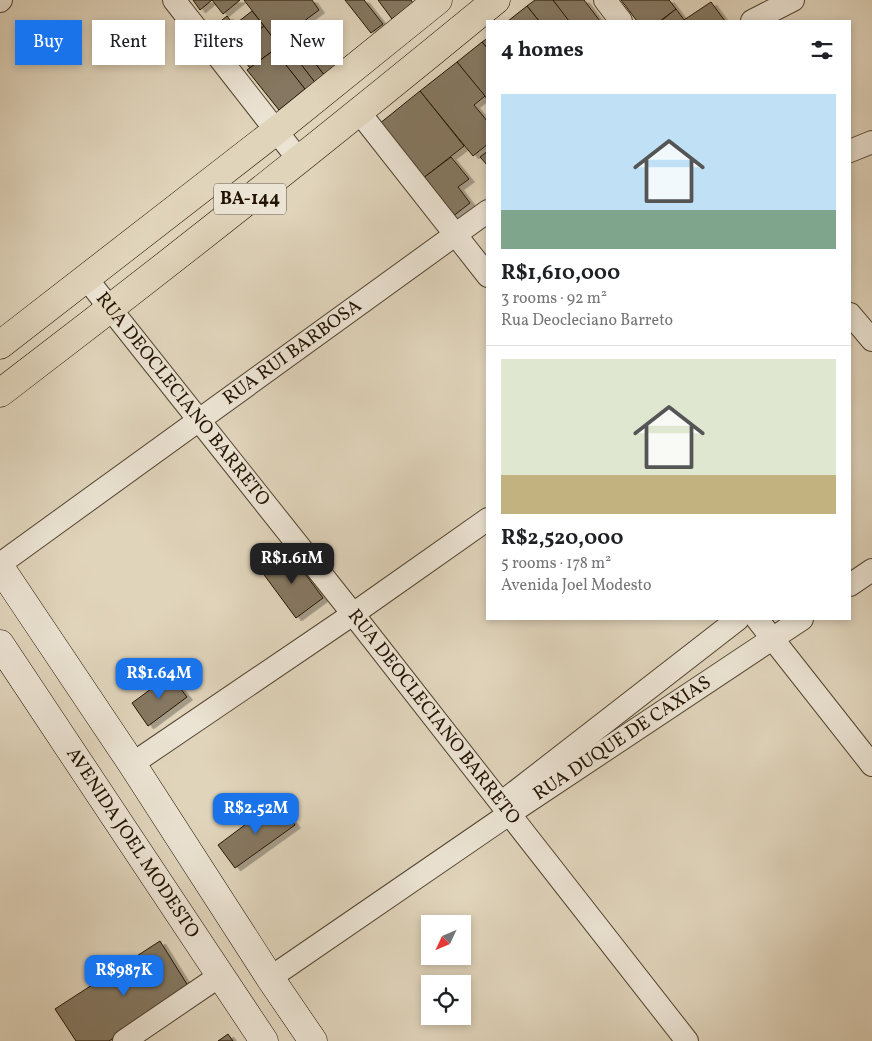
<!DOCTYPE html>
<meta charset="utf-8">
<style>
body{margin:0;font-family:Vollkorn,serif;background:#f2f2f2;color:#202124;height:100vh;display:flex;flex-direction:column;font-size:19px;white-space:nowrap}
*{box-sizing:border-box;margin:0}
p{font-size:16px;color:#757577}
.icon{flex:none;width:28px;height:28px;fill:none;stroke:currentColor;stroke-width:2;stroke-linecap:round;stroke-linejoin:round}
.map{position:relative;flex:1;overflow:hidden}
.sheet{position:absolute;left:486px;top:20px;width:365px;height:600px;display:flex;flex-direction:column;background:#fff;border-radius:0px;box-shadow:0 2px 8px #0003}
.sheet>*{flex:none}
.banner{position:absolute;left:15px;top:20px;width:396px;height:45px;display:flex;gap:10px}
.needle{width:32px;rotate:226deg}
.controls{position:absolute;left:421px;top:915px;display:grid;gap:10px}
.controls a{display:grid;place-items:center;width:50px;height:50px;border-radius:0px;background:#fff;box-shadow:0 2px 8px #0003;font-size:25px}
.price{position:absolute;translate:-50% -42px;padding:0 11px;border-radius:10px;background:#1a73e8;color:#fff;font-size:16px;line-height:32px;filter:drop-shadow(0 1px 2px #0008)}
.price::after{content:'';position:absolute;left:50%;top:30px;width:15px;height:11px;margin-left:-8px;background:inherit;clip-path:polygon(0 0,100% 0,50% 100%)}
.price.on{background:#222;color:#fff}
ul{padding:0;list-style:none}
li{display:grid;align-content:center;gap:10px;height:265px;padding:0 15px}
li+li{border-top:1px solid #e0e0e0}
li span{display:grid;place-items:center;height:155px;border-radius:0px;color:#555}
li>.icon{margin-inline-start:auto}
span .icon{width:90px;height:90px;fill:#fffc;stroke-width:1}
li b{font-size:21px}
h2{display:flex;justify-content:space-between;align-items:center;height:60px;padding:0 15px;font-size:21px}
.chip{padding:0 18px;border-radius:0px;background:#fff;box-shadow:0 2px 8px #0003;font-size:18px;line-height:45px}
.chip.on{background:#1a73e8;color:#fff}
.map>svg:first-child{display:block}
</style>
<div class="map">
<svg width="872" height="1041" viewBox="0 0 872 1041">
<defs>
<filter id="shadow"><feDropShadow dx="5.5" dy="3" stdDeviation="0" flood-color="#0004"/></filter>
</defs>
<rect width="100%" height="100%" fill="#e0d4bb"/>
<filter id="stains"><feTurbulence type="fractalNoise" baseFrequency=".004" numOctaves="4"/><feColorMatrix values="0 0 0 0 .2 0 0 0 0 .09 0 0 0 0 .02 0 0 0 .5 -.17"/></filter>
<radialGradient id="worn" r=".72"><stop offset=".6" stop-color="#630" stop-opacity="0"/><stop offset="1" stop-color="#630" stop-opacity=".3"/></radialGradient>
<!-- building -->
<g fill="#857862" stroke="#231401" filter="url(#shadow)">
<path d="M193,0h47l-17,14 -11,-14 -12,10z"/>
<path d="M244,0h68l7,10 -43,32z"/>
<path d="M345,0h19l19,24 -12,9z"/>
<path d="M378,0h33l2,3 -21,16z"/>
<path d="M535,0h18l17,21h-31l-12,-15z"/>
<path d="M553,0h31l16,21h-31z"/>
<path d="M621,0h48l7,9 -16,12h-23z"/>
<path d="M711,2l14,19h-40l-1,-1z"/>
<path d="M527,6l12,15h-31z"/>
<path d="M676,9l9,12h-24z"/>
<path d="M252,11l12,15 -29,23 -19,-24 11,-9 7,9z"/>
<path d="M264,26l15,20 -29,22 -15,-19z"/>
<path d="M314,27l29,35 -18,14 -28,-36z"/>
<path d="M488,38v11l-6,-7z"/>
<path d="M296,39l29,37 -9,8 -30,-38z"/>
<path d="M284,42l33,43 -10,7 -33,-42z"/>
<path d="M482,42l6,7v51l-31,-38z"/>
<path d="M274,50l31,39 -26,21 -32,-40z"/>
<path d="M457,62l28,34 -11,9 14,17v22l-15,12 -53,-65z"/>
<path d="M420,91l44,55 -42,33 -43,-55z"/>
<path d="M488,151v15l-8,-9z"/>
<path d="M451,157l18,22 -11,8 12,16 -18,14 -30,-38z"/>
<path d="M289,552l34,46 -27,20 -34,-46z"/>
<path d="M170,675l17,22 -39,29 -16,-23z"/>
<path d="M277,801l18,24 -60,43 -17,-23z"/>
<path d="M160,941l30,48 -81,52h-33l-21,-32z"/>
<path d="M228,1034l5,7h-15l3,-2z"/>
</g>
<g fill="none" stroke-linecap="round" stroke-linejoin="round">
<defs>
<g id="street">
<path d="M174,0l125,160"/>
<path d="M605,0l16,21"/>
<path d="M0,1l1,-1"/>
<path d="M752,21l41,-21"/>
<path d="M359,112l129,164"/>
<path d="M850,151l22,-9"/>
<path id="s1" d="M86,278l267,336 334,427"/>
<path d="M850,314l22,26"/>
<path id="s2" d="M0,564l488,-353"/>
<path d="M850,585l22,-15"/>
<path d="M757,619l115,146"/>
<path d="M132,764l221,-150 135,-95"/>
<path d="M501,803l237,-184"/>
<path id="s3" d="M270,978l239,-164 293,-195"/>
<path d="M124,1041l97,-66"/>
</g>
<g id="secondary">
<path d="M0,567l132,197 138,214 43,63"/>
<path id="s4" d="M0,644l264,397"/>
</g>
<g id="primary">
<path d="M0,345l277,-215 161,-130"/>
<path d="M0,393c168,-128 333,-259 496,-393"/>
</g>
</defs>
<!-- street casing -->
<use href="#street" stroke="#524430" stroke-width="24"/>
<!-- secondary casing -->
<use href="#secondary" stroke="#231401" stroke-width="29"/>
<!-- primary casing -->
<use href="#primary" stroke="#231401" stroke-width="29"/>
<!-- street -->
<use href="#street" stroke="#ebe3d3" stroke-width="22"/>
<!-- secondary -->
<use href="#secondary" stroke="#ebe3d3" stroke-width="28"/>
<!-- primary -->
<use href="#primary" stroke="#e0d4bb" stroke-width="28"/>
</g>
<g text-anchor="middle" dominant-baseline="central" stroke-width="4" stroke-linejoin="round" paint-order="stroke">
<!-- shield labels -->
<rect fill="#ebe3d3" stroke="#5f5240" stroke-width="1" x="214" y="183.5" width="72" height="31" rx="4"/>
<g font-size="18" font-weight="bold" fill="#231401">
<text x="250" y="199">BA-144</text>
</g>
<!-- street labels -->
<g font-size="19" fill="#231401" stroke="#ebe3d3">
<text stroke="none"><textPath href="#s2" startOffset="361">RUA RUI BARBOSA</textPath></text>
<text stroke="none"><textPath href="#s1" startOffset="155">RUA DEOCLECIANO BARRETO</textPath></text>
<text stroke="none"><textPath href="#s1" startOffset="560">RUA DEOCLECIANO BARRETO</textPath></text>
<text stroke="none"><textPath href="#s3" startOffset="426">RUA DUQUE DE CAXIAS</textPath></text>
<text stroke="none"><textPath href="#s4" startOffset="239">AVENIDA JOEL MODESTO</textPath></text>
</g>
</g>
<rect width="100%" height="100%" filter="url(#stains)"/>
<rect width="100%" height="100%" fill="url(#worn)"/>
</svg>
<div class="controls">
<a><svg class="needle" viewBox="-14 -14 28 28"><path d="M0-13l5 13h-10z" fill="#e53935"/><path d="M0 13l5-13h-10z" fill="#757577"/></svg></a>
<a><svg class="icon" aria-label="locate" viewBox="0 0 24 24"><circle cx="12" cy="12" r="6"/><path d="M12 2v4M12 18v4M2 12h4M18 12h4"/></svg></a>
</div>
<b class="price on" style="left:292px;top:585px">R$1.61M</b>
<b class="price" style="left:159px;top:700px">R$1.64M</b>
<b class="price" style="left:256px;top:835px">R$2.52M</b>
<b class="price" style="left:124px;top:997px">R$987K</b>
<div class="banner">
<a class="chip on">Buy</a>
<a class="chip">Rent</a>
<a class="chip">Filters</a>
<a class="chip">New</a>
</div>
<section class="sheet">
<h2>4 homes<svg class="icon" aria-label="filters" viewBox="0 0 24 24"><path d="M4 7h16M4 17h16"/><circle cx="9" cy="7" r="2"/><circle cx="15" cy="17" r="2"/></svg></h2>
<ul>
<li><span style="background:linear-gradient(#bfe0f5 75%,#7fa58c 0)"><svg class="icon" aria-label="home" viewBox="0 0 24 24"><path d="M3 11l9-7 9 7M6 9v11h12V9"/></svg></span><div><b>R$1,610,000</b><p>3 rooms · 92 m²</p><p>Rua Deocleciano Barreto</p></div></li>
<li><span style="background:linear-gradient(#dfe7d0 75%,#c2b280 0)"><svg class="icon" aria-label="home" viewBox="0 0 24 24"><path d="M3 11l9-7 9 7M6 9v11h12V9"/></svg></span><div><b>R$2,520,000</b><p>5 rooms · 178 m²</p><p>Avenida Joel Modesto</p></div></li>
</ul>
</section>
</div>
